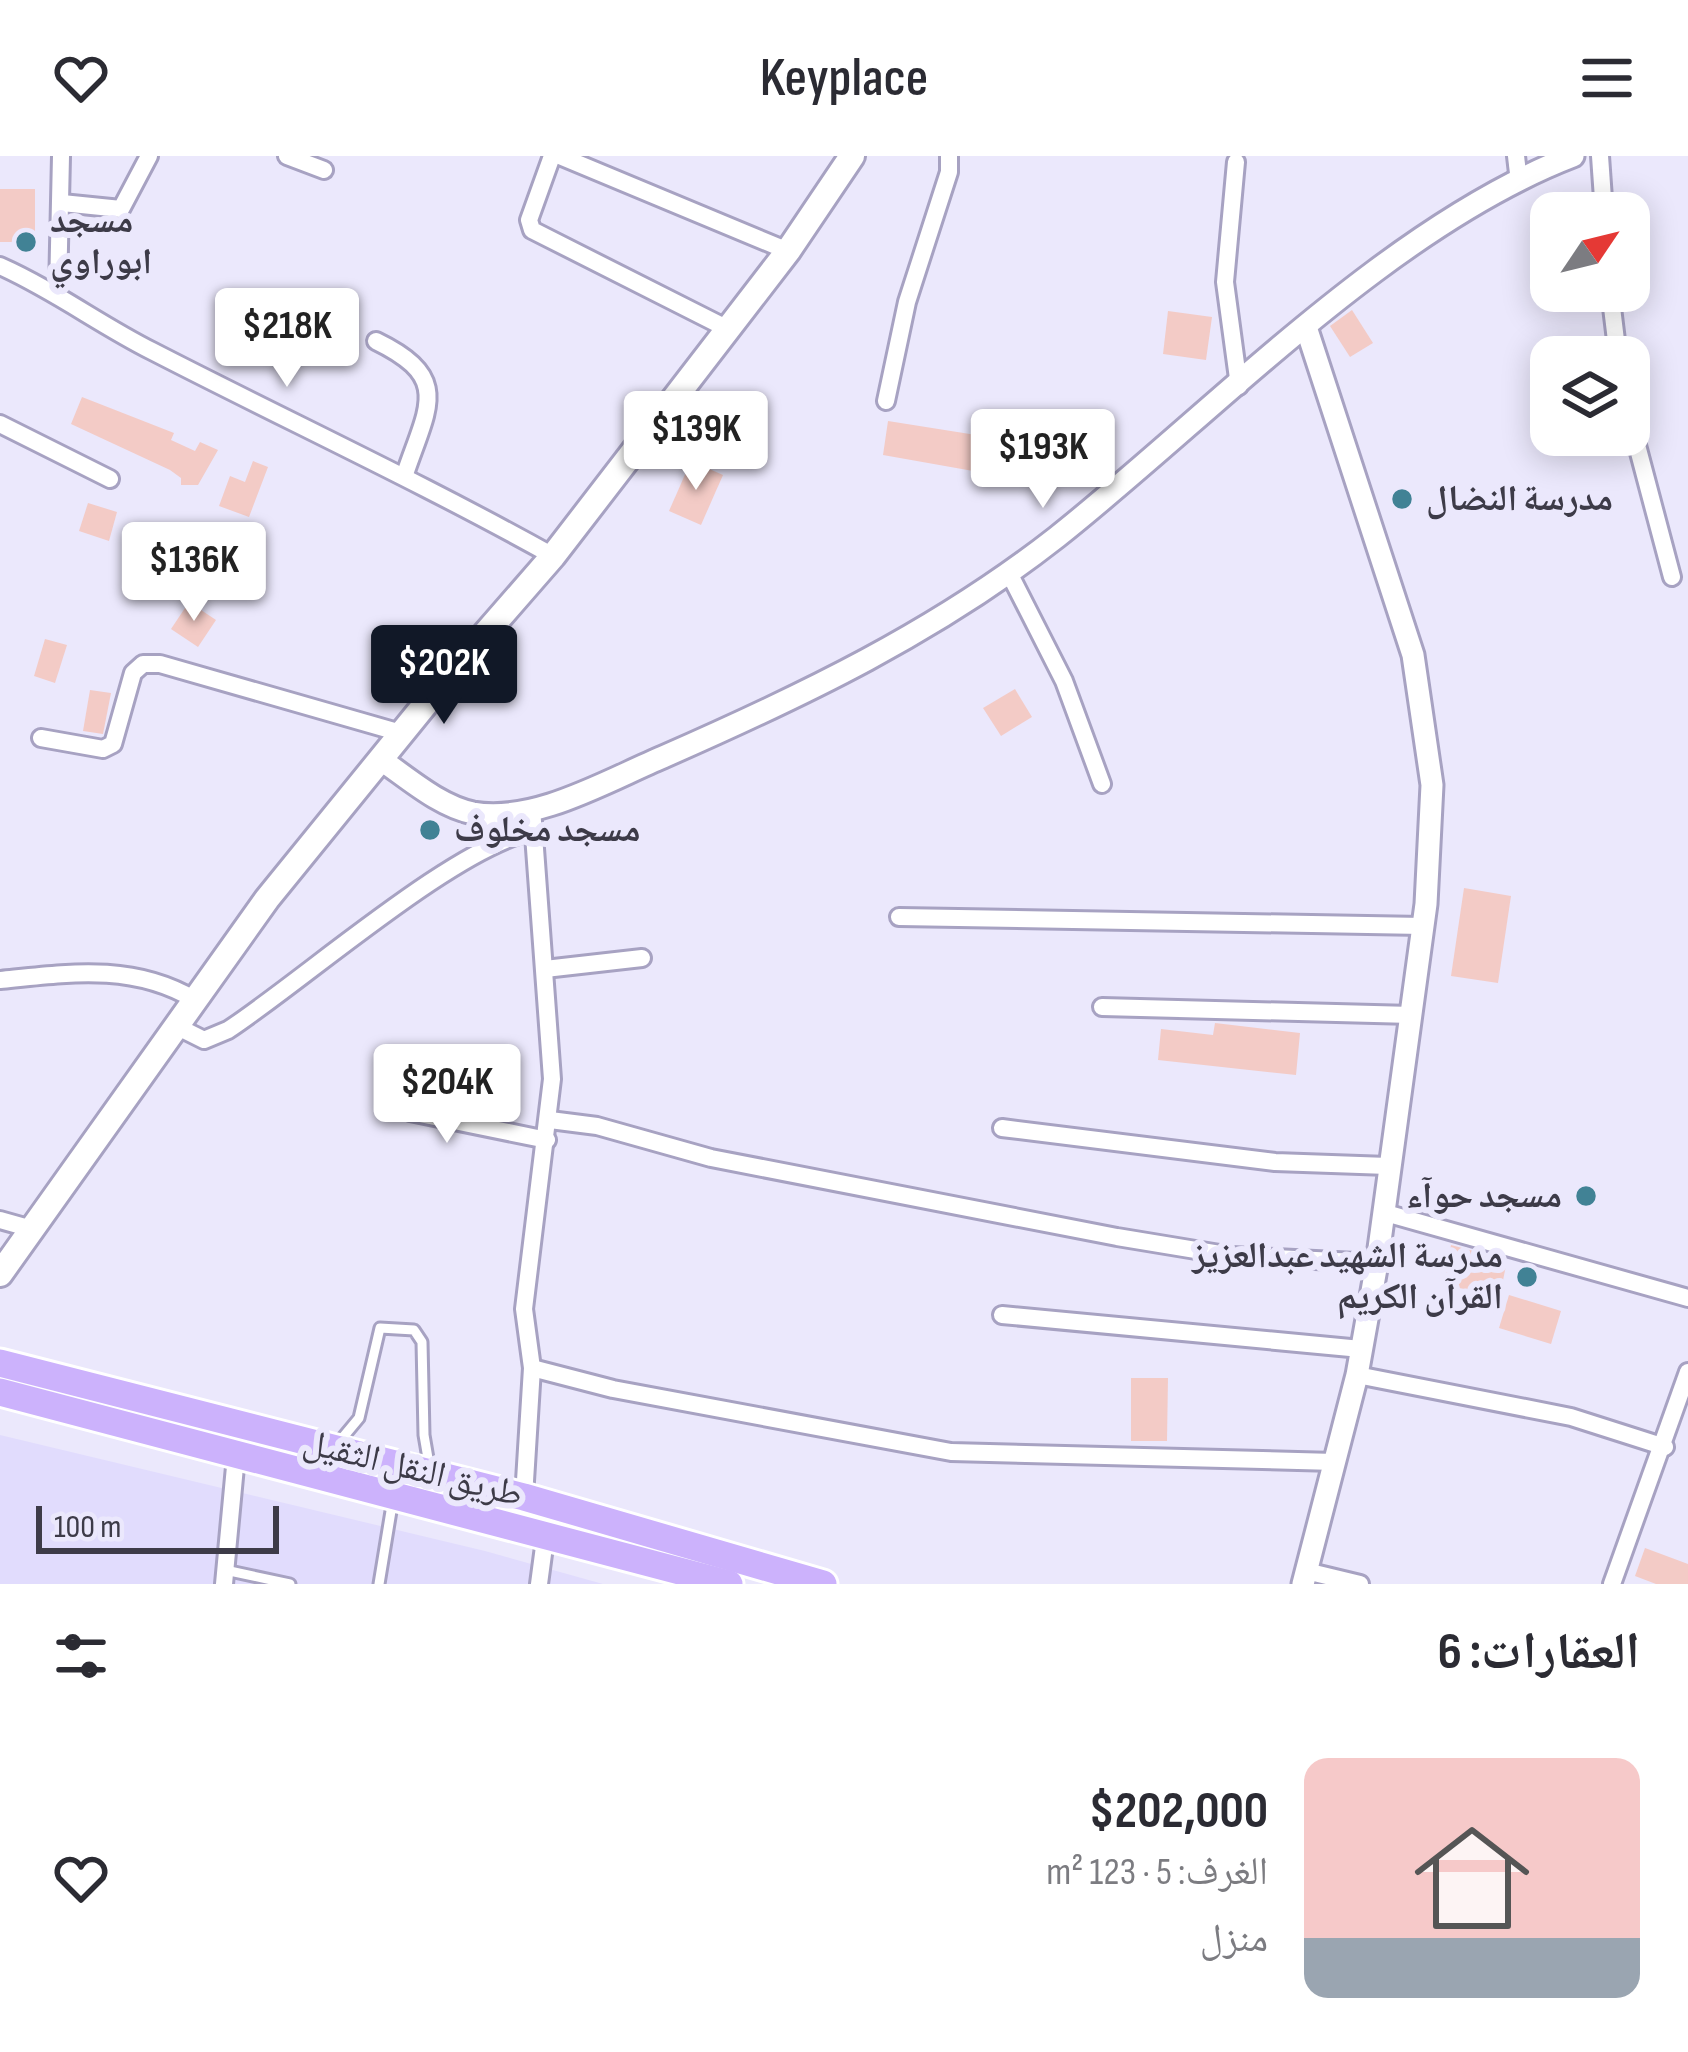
<!DOCTYPE html>
<html lang="ar">
<meta charset="utf-8">
<style>
body{margin:0;font-family:"Sofia Sans Condensed","Noto Naskh Arabic",sans-serif;background:#f2f2f3;color:#2b2b33;direction:rtl;height:100vh;display:flex;flex-direction:column;font-size:45px;white-space:nowrap}
*{box-sizing:border-box;margin:0}
p{font-size:39px;color:#7c7c81}
.icon{flex:none;width:66px;height:66px;fill:none;stroke:currentColor;stroke-width:2;stroke-linecap:round;stroke-linejoin:round}
.map{position:relative;height:1428px;overflow:hidden;direction:ltr}
.side{display:flex;flex-direction:column;background:#fff;flex:1}
.side>*{flex:none}
.needle{width:78px;rotate:55deg}
.controls{position:absolute;left:1530px;top:36px;display:grid;gap:24px}
.controls a{display:grid;place-items:center;width:120px;height:120px;border-radius:24px;background:#fff;box-shadow:0 6px 30px #0003;font-size:60px}
.scale{position:absolute;left:36px;bottom:30px;width:243px;box-sizing:border-box;padding-left:12px;border:6px solid #3d3b48;border-top:0;font-size:33px;line-height:42px;white-space:nowrap;color:#3d3b48;-webkit-text-stroke:9px #ebe8fc;paint-order:stroke}
.price{position:absolute;translate:-50% -102px;padding:0 27px;border-radius:12px;background:#fff;color:#222;font-size:39px;line-height:78px;filter:drop-shadow(0 3px 6px #0008)}
.price::after{content:'';position:absolute;left:50%;top:72px;width:36px;height:27px;margin-left:-18px;background:inherit;clip-path:polygon(0 0,100% 0,50% 100%)}
.price.selected{background:#111827;color:#fff}
ul{padding:0;list-style:none}
li{display:flex;align-items:center;gap:36px;height:300px;padding:0 48px}
li+li{border-top:3px solid #e1e1e2}
li span{display:grid;place-items:center;flex:none;width:336px;height:240px;border-radius:24px;color:#555}
li>.icon{margin-inline-start:auto}
span .icon{width:144px;height:144px;fill:#fffc;stroke-width:1}
li b{font-size:51px}
h2{display:flex;justify-content:space-between;align-items:center;height:144px;padding:0 48px;font-size:51px}
header{display:flex;justify-content:space-between;align-items:center;height:156px;padding:0 48px;background:#fff;font-size:54px;font-weight:600}
.map>svg:first-child{display:block}
</style>
<header><svg class="icon" aria-label="menu" viewBox="0 0 24 24"><path d="M4 6h16M4 12h16M4 18h16"/></svg>Keyplace<svg class="icon" aria-label="heart" viewBox="0 0 24 24"><path d="M12 20l-8-8c-3-5 5-10 8-4 3-6 11-1 8 4z"/></svg></header>
<div class="map">
<svg width="1688" height="1428" viewBox="0 0 1688 1428">
<rect width="100%" height="100%" fill="#ebe8fc"/>
<!-- built -->
<path fill="#e1dcfd" d="M0,1279l485,116 118,33h-603z"/>
<!-- building -->
<g fill="#f3cbc6">
<rect x="0" y="33" width="35" height="53"/>
<path d="M1352,154l21,33 -23,14 -20,-31z"/>
<path d="M1168,155l44,6 -6,43 -43,-6z"/>
<path d="M82,241l92,36 -3,7 24,11 5,-9 18,8 -20,35h-17v-7l-11,-8 -99,-46z"/>
<path d="M1082,257l20,22 -21,20 -20,-22z"/>
<path d="M888,265l107,17 -5,36 -107,-19z"/>
<path d="M253,305l15,6 -19,50 -30,-11 11,-30 15,6z"/>
<path d="M691,305l32,14 -22,50 -32,-14z"/>
<path d="M88,347l29,9 -8,29 -30,-10z"/>
<path d="M189,446l27,18 -18,27 -27,-18z"/>
<path d="M45,483l22,6 -12,38 -21,-7z"/>
<path d="M1015,533l17,28 -31,19 -18,-28z"/>
<path d="M90,534l21,3 -8,41 -20,-3z"/>
<path d="M1464,732l47,8 -13,87 -47,-7z"/>
<path d="M1215,867l85,10 -4,42 -138,-15 3,-31 52,6z"/>
<path d="M1451,1089l56,15 -7,36 -56,-11z"/>
<path d="M1509,1139l52,16 -10,33 -52,-16z"/>
<path d="M1131,1222h37l-1,63h-36z"/>
<path d="M1645,1392l43,16v20h-32l-21,-8z"/>
</g>
<g fill="none" stroke-linecap="round" stroke-linejoin="round">
<defs>
<g id="service">
<path d="M339,1286l20,-24 21,-90 34,2 8,12 2,93 6,35"/>
<path d="M225,1414l65,14"/>
<path d="M379,1428l14,-85"/>
</g>
<g id="minor">
<path d="M287,0l37,14"/>
<path d="M552,0l-23,64 3,10 196,99"/>
<path d="M560,0l228,95"/>
<path d="M1516,0l3,26"/>
<path d="M1600,0l4,57"/>
<path d="M1236,6l-11,120 14,104"/>
<path d="M62,47l59,6 28,-53"/>
<path d="M0,110c54,24 100,59 152,85 134,69 270,132 401,205"/>
<path d="M1610,135l8,66"/>
<path d="M58,136l3,-136"/>
<path d="M376,185c76,37 52,65 29,133"/>
<path d="M886,245l21,-99 42,-130v-16"/>
<path d="M1629,259l43,162"/>
<path d="M0,268l110,55"/>
<path d="M1009,417l55,108 38,103"/>
<path d="M41,582l62,11 10,-5 20,-71 10,-9h17l241,69"/>
<path d="M899,761l524,9"/>
<path d="M545,813l97,-11"/>
<path d="M0,824c69,-7 133,-17 195,20"/>
<path d="M1102,851l310,8"/>
<path d="M178,871l26,13 24,-10c76,-50 226,-183 305,-199"/>
<path d="M402,943l8,13 137,28"/>
<path d="M550,964l47,6 114,32 406,79 115,19 145,7"/>
<path d="M1002,972l273,34 113,4"/>
<path d="M1382,1056l306,86"/>
<path d="M0,1064l32,9"/>
<path d="M1002,1159l359,34"/>
<path d="M532,1212l81,21 338,63 384,10"/>
<path d="M1357,1219l214,42 94,30"/>
<path d="M524,1341l8,-129 -8,-59 28,-230 -20,-271"/>
<path d="M1306,1415l54,13"/>
<path d="M224,1428l12,-128"/>
<path d="M539,1428l6,-45"/>
<path d="M1612,1428l76,-212"/>
</g>
<g id="tertiary">
<path d="M380,603c28,19 59,47 93,54 62,11 135,-33 190,-56 139,-61 273,-125 394,-220 155,-123 331,-310 516,-381"/>
<path d="M1303,1428l54,-209 20,-112 49,-359 6,-119 -19,-130 -107,-328"/>
</g>
<path id="secondary" d="M0,1118l267,-375 178,-219 108,-124 235,-305 64,-95"/>
<g id="trunk">
<path d="M0,1207l524,134 299,87"/>
<path d="M0,1236l729,192"/>
</g>
</defs>
<!-- service casing -->
<use href="#service" stroke="#a7a2c2" stroke-width="15"/>
<!-- minor casing -->
<use href="#minor" stroke="#a7a2c2" stroke-width="22"/>
<!-- tertiary casing -->
<use href="#tertiary" stroke="#a7a2c2" stroke-width="27"/>
<!-- secondary casing -->
<use href="#secondary" stroke="#a7a2c2" stroke-width="30"/>
<!-- trunk casing -->
<use href="#trunk" stroke="#fff" stroke-width="33"/>
<!-- service -->
<use href="#service" stroke="#fff" stroke-width="9"/>
<!-- minor -->
<use href="#minor" stroke="#fff" stroke-width="16"/>
<!-- tertiary -->
<use href="#tertiary" stroke="#fff" stroke-width="21"/>
<!-- secondary -->
<use href="#secondary" stroke="#fff" stroke-width="24"/>
<!-- trunk -->
<use href="#trunk" stroke="#ccb2fc" stroke-width="27"/>
</g>
<!-- markers -->
<g fill="#418295" stroke="#ebe8fc" stroke-width="4.5">
<circle cx="26" cy="86" r="12"/>
<circle cx="1402" cy="343" r="12"/>
<circle cx="430" cy="674" r="12"/>
<circle cx="1586" cy="1040" r="12"/>
<circle cx="1527" cy="1121" r="12"/>
</g>
<g text-anchor="middle" dominant-baseline="central" stroke-width="12" stroke-linejoin="round" paint-order="stroke">
<!-- poi labels -->
<g font-size="36" font-weight="bold" fill="#3d3b48" stroke="#ebe8fc" text-anchor="start">
<text x="50" y="65">مسجد<tspan x="50" dy="41">ابوراوي</tspan></text>
<text x="1426" y="343">مدرسة النضال</text>
<text x="454" y="674">مسجد مخلوف</text>
<text x="1562" y="1040" text-anchor="end">مسجد حوآء</text>
<text x="1503" y="1100" text-anchor="end">مدرسة الشهيد عبدالعزيز<tspan x="1503" dy="41">القرآن الكريم</tspan></text>
</g>
<!-- street labels -->
<g font-size="36" fill="#3d3b48" stroke="#ebe8fc">
<text transform="translate(413 1313) rotate(14)">طريق النقل الثقيل</text>
</g>
</g>
</svg>
<div class="controls">
<a><svg class="needle" viewBox="-14 -14 28 28"><path d="M0-13l5 13h-10z" fill="#e53935"/><path d="M0 13l5-13h-10z" fill="#7c7c81"/></svg></a>
<a><svg class="icon" aria-label="layers" viewBox="0 0 24 24"><path d="M12 4l9 5-9 5-9-5zM3 14l9 5 9-5"/></svg></a>
</div>
<div class="scale">100 m</div>
<b class="price" style="left:287px;top:234px">$218K</b>
<b class="price" style="left:696px;top:337px">$139K</b>
<b class="price" style="left:1043px;top:355px">$193K</b>
<b class="price" style="left:194px;top:468px">$136K</b>
<b class="price selected" style="left:444px;top:571px">$202K</b>
<b class="price" style="left:447px;top:990px">$204K</b>
</div>
<section class="side">
<h2>العقارات: 6<svg class="icon" aria-label="filters" viewBox="0 0 24 24"><path d="M4 7h16M4 17h16"/><circle cx="9" cy="7" r="2"/><circle cx="15" cy="17" r="2"/></svg></h2>
<ul>
<li><span style="background:linear-gradient(#f6c9c9 75%,#9aa5b1 0)"><svg class="icon" aria-label="home" viewBox="0 0 24 24"><path d="M3 11l9-7 9 7M6 9v11h12V9"/></svg></span><div><b>$202,000</b><p>الغرف: 5 · 123 m²</p><p>منزل</p></div><svg class="icon" aria-label="heart" viewBox="0 0 24 24"><path d="M12 20l-8-8c-3-5 5-10 8-4 3-6 11-1 8 4z"/></svg></li>
</ul>
</section>
